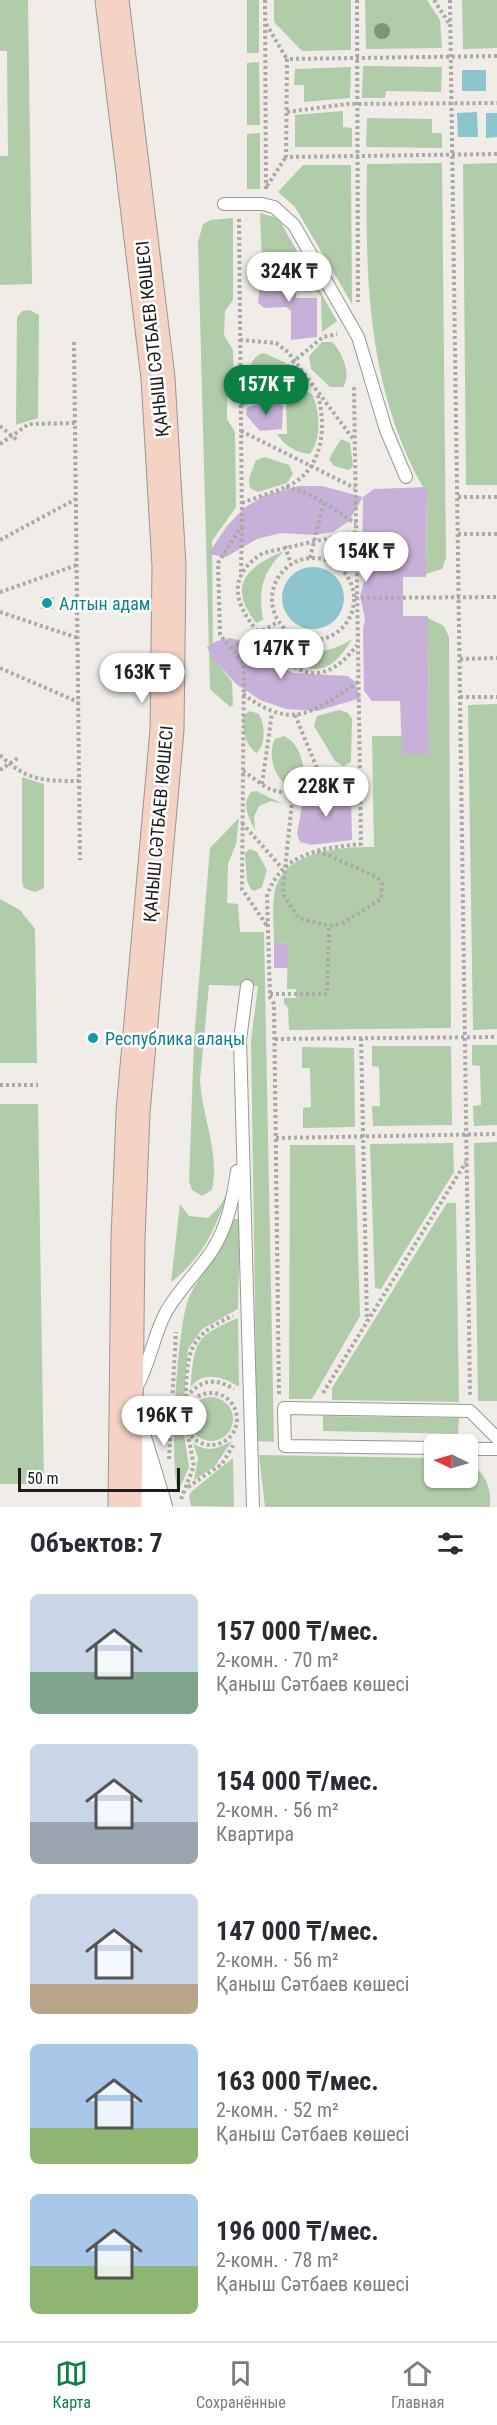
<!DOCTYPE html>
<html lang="ru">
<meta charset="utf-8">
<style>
body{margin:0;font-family:"Roboto Condensed",sans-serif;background:#f7f7f7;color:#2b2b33;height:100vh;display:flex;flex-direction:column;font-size:22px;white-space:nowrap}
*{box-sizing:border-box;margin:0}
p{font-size:20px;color:#7c7c81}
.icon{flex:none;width:33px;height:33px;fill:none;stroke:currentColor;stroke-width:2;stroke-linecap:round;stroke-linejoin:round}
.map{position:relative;height:1507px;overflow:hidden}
.drawer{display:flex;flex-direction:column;background:#fff;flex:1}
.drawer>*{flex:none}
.needle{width:39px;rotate:275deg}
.tools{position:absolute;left:424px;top:1434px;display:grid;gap:12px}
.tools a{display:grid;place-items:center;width:54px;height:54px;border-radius:9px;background:#fff;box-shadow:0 2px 4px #0004;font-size:30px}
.scale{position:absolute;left:18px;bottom:15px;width:162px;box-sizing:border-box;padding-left:6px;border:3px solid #1d1c1a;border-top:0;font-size:16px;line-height:21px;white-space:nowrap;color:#1d1c1a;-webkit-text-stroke:4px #fff;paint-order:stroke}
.price{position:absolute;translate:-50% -51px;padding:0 14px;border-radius:21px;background:#fff;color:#222;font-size:20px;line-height:39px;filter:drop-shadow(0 2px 3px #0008)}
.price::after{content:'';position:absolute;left:50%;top:36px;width:18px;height:14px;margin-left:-9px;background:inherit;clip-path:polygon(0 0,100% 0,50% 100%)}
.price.current{background:#0b8043;color:#fff}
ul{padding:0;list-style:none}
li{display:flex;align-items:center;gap:18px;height:150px;padding:0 30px}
li span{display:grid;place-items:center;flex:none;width:168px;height:120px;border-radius:9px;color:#555}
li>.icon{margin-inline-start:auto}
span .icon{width:72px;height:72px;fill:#fffc;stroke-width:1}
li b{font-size:26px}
h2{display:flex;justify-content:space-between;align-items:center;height:72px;padding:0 30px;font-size:26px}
.tab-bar{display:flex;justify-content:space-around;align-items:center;height:84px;border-top:2px solid #e1e1e2;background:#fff;font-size:16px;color:#7c7c81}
.tab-bar a{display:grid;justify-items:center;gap:3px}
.tab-bar .current{color:#0b8043}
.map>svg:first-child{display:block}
</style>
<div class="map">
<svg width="497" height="1507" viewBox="0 0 497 1507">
<rect width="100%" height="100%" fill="#f0ede8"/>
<!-- green -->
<g fill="#b1cca8">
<path d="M0,0h28l4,284 -32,1v-129h8l-1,-105h-7z"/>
<rect x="247" y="0" width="12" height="53"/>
<path d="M274,0h77v50l-49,1 -28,-29z"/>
<path d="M365,0h62l13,20 2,28 -76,1z"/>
<path d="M462,0h35v48l-34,1z"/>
<path d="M259,62l1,63h-13v-62z"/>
<path d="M363,66l79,1 -1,25 -55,-1 -1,7h-23z"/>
<path d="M351,67l-1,31 -46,4v-17h-10l1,-16z"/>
<path d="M343,111v16l9,1v19h-57v-32z"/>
<path d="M367,118l65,1v14h10v15l-76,-1z"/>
<path d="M260,133v56h-13v-55z"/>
<path d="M442,163l4,395 -4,11 -16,5 1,-86 -4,-1c-56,-99 -58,-213 -56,-323z"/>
<path d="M497,163v322h-31l-3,-321z"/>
<path d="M303,165h48l1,139 -57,-97 -17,-15z"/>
<path d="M260,213l14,4 7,6 56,98 -15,11 -1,-36 -4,-4h-14l-1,-13 -11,-1 -1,-14h-28z"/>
<path d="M233,218v82l-8,11 -1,24 9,15 1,35 -7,11v23l8,13 1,75 -24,34 1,116 19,25 1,23 -3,2 -20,-18 -12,-447 5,-18 8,-4z"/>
<path d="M30,310l9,5 -1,103 -22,7 1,-108 5,-6z"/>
<path d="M322,342h10c10,10 20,32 11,45h-13l-19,-18 -2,-13z"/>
<path d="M264,353l22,10v8l-16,13 -14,5 -6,-5c-4,-11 1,-29 14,-31z"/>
<path d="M303,390l9,4c8,17 10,45 -2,60 -14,-1 -26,-9 -33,-20h10l-1,-35 -17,-2z"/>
<path d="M341,439l9,4 3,23 -4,4 -15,-4 -5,-7z"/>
<path d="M265,457l24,8 4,9 -6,9 -29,9 -8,-4 -1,-9 7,-19z"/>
<path d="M284,551c-22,21 -26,40 -21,69l-7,3c-29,-38 -10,-56 28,-72z"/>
<path d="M428,618l16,8 5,11 2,391 -162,2 -1,-22 -4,-5v-5h12v-9h-9l1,-45 -14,-1c0,-15 -2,-32 0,-47 5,-46 67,-49 100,-49l-2,-111h30v18h27z"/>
<path d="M272,633c27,21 51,25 80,6 -29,49 -51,30 -85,-1z"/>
<path d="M497,704v325l-24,1 -5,-325z"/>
<path d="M339,710l9,3 4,6 -1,43 -8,4 -8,-5 -21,-35 3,-10z"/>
<path d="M250,711l9,3c6,11 7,30 -2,39 -11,-5 -15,-26 -14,-37z"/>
<path d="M284,736c16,7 20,29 21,44l-8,10c-21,-4 -31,-34 -22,-51z"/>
<path d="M22,777l22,7v104l-9,4 -11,-4 -2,-6z"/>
<path d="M256,791l27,13 -12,-3 -12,5 -5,11 1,13c-6,-12 -14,-26 -4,-38z"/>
<path d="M239,818l-3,26 -8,20 -1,39 11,1 2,28h24l10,510 -17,-1 -6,-400 7,-55 -49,-1 -9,95c2,37 20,73 12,110l-10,6 -10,-6 -3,-9 5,-141 16,-192z"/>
<path d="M250,849l7,3 10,18 -5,17 -8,4 -3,-2 -4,-8 -2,-28z"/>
<path d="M0,899l20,11 15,19 2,134h-37z"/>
<path d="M472,1045h25v80l-23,1 -1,-20 8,-1 -1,-39 -8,-1z"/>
<path d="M372,1046h79l1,79 -79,1 -1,-20h8l-1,-39 -7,-1z"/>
<path d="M302,1047l52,1 1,79 -52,1v-20l8,-1 -1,-39h-8z"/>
<path d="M0,1104h38l6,380h-44z"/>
<path d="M497,1142v259h-19l-4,-258z"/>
<path d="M453,1143l1,29 -73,117 -6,-1 -5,-144z"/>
<path d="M290,1145h65l5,171 -48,83h-23z"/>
<path d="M228,1192c-12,36 -26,67 -57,90l9,-78 9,12 19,2 12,-12z"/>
<path d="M447,1203h9l3,199 -127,-2v-12z"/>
<path d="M232,1219h8l-2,90 -36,20 -14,20 -6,72 7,46 -11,25c-9,-26 -1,-172 12,-197 14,-27 35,-45 42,-76z"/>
<path d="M238,1318l1,69c-15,-10 -36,-17 -48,0 2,-45 6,-52 47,-69z"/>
<circle cx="211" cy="1419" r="22"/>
<path d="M323,1416l136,2 -1,16 -135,-3z"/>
<path d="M232,1441l-17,25 -21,14 4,-22 -5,-15c14,10 24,6 39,-2z"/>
<path d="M259,1455l176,3v20h33v-16c17,10 24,26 22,45h-225z"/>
<path d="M233,1458l1,49 -43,-1 -2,-10 3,-5z"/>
</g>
<!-- water -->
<g fill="#8cc5cd">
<rect x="462" y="70" width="24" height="21"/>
<path d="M477,112l1,25h-20l-1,-24z"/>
<path d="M486,113h11v24l-11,1z"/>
<circle cx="313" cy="598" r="31"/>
</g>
<!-- building -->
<g fill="#c8b1d8">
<path d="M268,269h20l1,18h7v11h21v39l-26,3v-29l-5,-4 -22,1 -6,-5 3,-29z"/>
<path d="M264,402h14l5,4 -1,23 -22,2 -14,-16 1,-7z"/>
<path d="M299,486h23l41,11 11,-8 53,-2 -1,90h-23v39h25l1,138h-27l-2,-53h-28l-8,-10 -1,-62 2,-10 -5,-23 6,-21 -4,-6 1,-72 -14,24 -16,11 -19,3 -33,-2 -24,6 -31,18 -18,-3 19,-28 17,-18 19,-12z"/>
<path d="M41,597h13l-1,12h-12z"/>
<path d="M230,638l16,4 28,22 19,9 55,3 6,5 7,17 -44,13 -31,-2 -26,-9 -24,-16 -25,-28 -4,-9 10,-6z"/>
<path d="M351,791l1,49 -41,5 -11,-3 -3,-8 7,-39 6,-3z"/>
<path d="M274,943l14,1v24h-14z"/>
</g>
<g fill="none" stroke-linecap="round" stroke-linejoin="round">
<defs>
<g id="service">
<path d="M224,204h38l12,3 20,18 64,112 28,93 20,47"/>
<path d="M247,986l-7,54 13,467"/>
<path d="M136,1388c14,-24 17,-52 30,-76 13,-23 33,-41 47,-63 15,-24 20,-51 24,-78"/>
<path d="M435,1448l-150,-2 -1,-38 186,3 27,27"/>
<path d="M468,1449h29"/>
</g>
<path id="tertiary" d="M129,1419l27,88"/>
<path id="secondary" d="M112,0l46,378 11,188 -2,164 -34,382 -5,127 -3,268"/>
</defs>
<!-- service casing -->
<use href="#service" stroke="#999792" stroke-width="14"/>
<!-- tertiary casing -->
<use href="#tertiary" stroke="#999792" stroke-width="34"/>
<!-- secondary casing -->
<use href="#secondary" stroke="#999792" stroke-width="35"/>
<!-- path -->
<g stroke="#acaaa6" stroke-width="4" stroke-dasharray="3 3" stroke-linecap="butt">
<path d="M265,0l1,189"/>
<path d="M357,0l1,302"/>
<path d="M434,0l16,25"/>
<path d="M450,0l20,1395"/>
<path d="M266,24l21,35"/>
<path d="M497,56l-210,3 -1,98 211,-3"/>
<path d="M287,112l60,-8 150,-1"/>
<path d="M267,186l19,-29"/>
<path d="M239,219l3,306 -24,38 2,72 24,29 -2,225 25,37"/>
<path d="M240,340l36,3 12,9 66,88"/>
<path d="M74,342l6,518"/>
<path d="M241,405l82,-68 14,-3"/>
<path d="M0,426l18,15"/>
<path d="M241,431l114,57"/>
<path d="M0,444l29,-20 46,-1"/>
<path d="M286,487c27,6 47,21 70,37"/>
<path d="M458,497h39"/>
<path d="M242,503c16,-6 33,-11 48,-18 34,-17 37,-61 27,-92"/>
<path d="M356,532l-93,21c-43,27 -24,60 5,90 12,13 30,32 49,30 18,-2 30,-15 40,-28"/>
<path d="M458,534h39"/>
<path d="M0,540l76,-41"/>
<path d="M285,546l6,18"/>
<circle cx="313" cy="599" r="41"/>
<path d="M310,558l14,-57"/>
<path d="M241,572l1,-46"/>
<path d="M0,592l77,-27"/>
<path d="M355,598l142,-1"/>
<path d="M0,612l78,26"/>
<path d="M231,648l47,-26"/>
<path d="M460,659l37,-1"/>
<path d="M0,668l78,34"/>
<path d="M243,694c49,37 69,19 115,-12"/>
<path d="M460,697h37"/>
<path d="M295,715l31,75"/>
<path d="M0,755c27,26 43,26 79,26"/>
<path d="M0,770l18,-12"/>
<path d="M243,771l24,17 12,4 81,-6"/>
<path d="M262,784l10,-71"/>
<path d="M293,793l-10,94 1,9 15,22 30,8"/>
<path d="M242,823l40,45"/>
<path d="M270,994h57l2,-68 14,-3 38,-24 1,-15 -5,-7 -61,-27"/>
<path d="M361,1038l6,283"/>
<path d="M275,1039l222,-2"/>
<path d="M0,1085h38"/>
<path d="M276,1138l221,-4"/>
<circle cx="211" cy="1419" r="26"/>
<path d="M323,1393l143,-231"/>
<path d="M279,1394l-5,-390 -4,-7 -3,-101c14,-43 54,-48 94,-52l-7,-457"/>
<path d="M186,1397c15,-17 28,-20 48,-8"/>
<path d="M185,1409c3,-49 -3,-72 48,-93"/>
<path d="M169,1459l7,-127"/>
<path d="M188,1487l34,-23 12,-20"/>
<path d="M181,1499l13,-33 -6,-31"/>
</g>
<!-- service -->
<use href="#service" stroke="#fff" stroke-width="12"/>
<!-- tertiary -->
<use href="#tertiary" stroke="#fff" stroke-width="32"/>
<!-- secondary -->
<use href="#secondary" stroke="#f4d2c4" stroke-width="33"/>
</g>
<!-- trees -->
<circle fill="#819476" cx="382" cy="31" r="8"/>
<!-- markers -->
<g fill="#0f9aa8" stroke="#fff" stroke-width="2">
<circle cx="47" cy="603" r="6"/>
<circle cx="93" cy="1038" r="6"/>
</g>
<g text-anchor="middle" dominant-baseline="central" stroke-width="5" stroke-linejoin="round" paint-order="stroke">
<!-- street labels -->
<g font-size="18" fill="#1d1c1a" stroke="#fff">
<text transform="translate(152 339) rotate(-96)">ҚАНЫШ СӘТБАЕВ КӨШЕСІ</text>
<text transform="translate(158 824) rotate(-85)">ҚАНЫШ СӘТБАЕВ КӨШЕСІ</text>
</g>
<!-- culture labels -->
<g font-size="18" fill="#0d838f" stroke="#fff" text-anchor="start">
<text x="59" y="603">Алтын адам</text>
<text x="105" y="1038">Республика алаңы</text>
</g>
</g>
</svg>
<div class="tools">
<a><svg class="needle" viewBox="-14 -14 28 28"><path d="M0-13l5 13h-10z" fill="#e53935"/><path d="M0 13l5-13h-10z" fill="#7c7c81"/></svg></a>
</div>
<div class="scale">50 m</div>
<b class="price" style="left:289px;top:303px">324K ₸</b>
<b class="price current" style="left:266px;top:416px">157K ₸</b>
<b class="price" style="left:366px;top:583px">154K ₸</b>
<b class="price" style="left:281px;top:680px">147K ₸</b>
<b class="price" style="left:142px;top:704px">163K ₸</b>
<b class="price" style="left:326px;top:818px">228K ₸</b>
<b class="price" style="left:164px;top:1447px">196K ₸</b>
</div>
<section class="drawer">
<h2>Объектов: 7<svg class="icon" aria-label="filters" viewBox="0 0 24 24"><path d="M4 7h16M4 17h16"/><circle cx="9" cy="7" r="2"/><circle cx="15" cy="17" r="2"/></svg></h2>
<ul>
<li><span style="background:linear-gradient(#c9d6e8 65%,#7fa58c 0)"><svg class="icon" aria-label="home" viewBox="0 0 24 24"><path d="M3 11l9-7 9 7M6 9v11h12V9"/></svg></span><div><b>157 000 ₸/мес.</b><p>2-комн. · 70 m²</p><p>Қаныш Сәтбаев көшесі</p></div></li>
<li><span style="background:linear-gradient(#c9d6e8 65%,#9aa5b1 0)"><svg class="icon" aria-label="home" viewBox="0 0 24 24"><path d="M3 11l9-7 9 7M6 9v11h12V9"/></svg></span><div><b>154 000 ₸/мес.</b><p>2-комн. · 56 m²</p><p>Квартира</p></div></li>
<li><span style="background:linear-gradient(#c9d6e8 75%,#b9a48a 0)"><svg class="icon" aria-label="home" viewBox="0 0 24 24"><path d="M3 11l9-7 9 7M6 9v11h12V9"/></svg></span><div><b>147 000 ₸/мес.</b><p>2-комн. · 56 m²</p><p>Қаныш Сәтбаев көшесі</p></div></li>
<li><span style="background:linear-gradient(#a9c7e8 70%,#8fb573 0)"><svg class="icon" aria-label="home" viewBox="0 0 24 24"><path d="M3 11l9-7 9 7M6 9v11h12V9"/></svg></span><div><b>163 000 ₸/мес.</b><p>2-комн. · 52 m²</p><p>Қаныш Сәтбаев көшесі</p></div></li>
<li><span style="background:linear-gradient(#a9c7e8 60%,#8fb573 0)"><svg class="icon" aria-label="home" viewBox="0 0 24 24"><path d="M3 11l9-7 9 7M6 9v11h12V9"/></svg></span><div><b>196 000 ₸/мес.</b><p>2-комн. · 78 m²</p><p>Қаныш Сәтбаев көшесі</p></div></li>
</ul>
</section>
<nav class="tab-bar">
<a class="current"><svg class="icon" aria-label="map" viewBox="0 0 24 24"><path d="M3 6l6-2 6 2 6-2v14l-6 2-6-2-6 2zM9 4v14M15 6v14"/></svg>Карта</a>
<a><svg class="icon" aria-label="saved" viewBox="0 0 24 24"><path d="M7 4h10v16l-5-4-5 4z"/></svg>Сохранённые</a>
<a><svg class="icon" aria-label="home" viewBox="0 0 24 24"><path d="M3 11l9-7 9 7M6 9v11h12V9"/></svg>Главная</a>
</nav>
